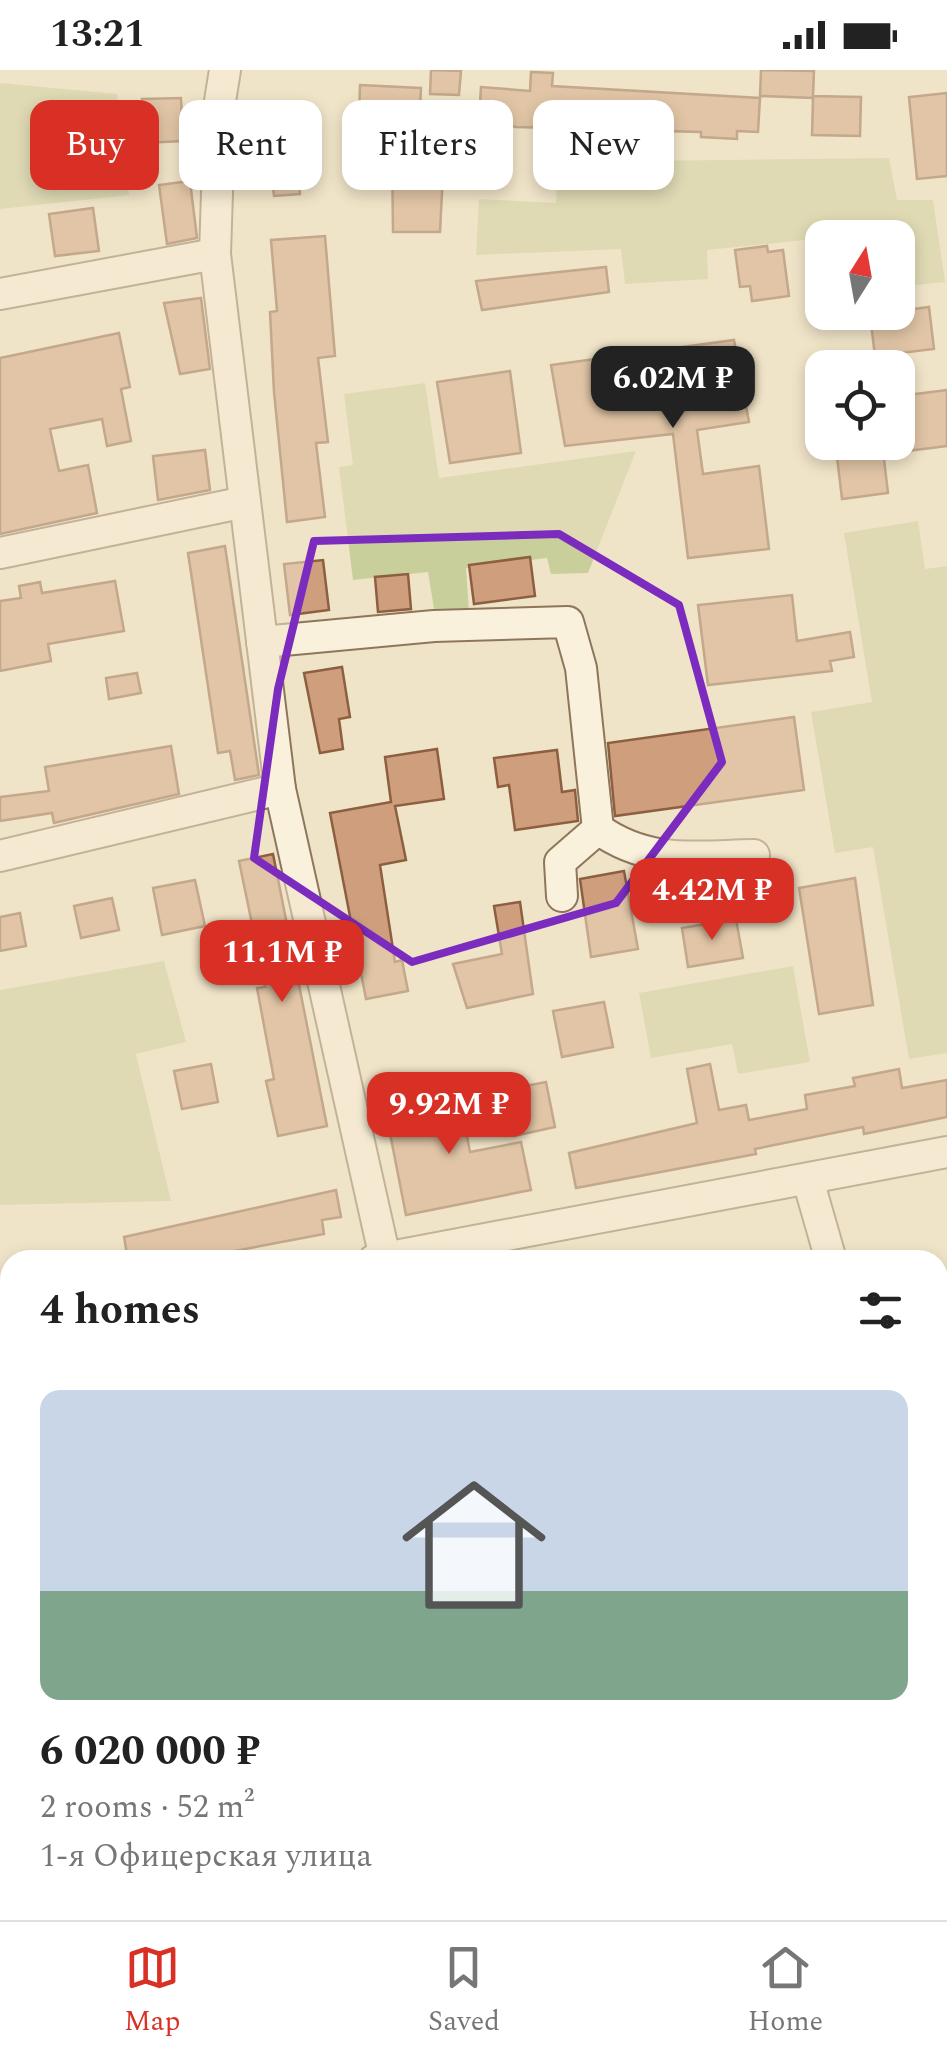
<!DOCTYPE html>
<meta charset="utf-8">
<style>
body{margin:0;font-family:Spectral,serif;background:#f2f2f2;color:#222;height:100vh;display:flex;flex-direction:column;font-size:38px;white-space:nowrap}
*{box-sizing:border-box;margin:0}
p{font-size:32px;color:#767676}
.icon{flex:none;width:55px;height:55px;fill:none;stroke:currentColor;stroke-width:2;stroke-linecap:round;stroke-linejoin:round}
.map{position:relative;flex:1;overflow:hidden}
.drawer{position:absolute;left:0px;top:1180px;width:948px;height:670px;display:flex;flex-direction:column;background:#fff;border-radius:30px 30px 0 0;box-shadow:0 5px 15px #0003}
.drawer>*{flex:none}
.hud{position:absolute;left:30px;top:30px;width:888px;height:90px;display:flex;gap:20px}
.needle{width:65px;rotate:11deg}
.controls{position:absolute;left:805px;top:150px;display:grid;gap:20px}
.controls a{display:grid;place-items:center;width:110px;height:110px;border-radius:20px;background:#fff;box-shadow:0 5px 15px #0003;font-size:50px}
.price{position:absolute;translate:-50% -85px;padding:0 22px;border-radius:20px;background:#d93025;color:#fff;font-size:32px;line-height:65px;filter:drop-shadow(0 2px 5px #0008)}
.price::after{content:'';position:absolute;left:50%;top:60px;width:30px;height:22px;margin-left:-15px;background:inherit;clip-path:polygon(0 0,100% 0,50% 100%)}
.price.current{background:#222;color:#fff}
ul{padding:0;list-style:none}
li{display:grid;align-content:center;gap:20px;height:530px;padding:0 40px}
li span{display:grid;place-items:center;height:310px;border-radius:20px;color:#555}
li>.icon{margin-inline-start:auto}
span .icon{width:180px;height:180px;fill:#fffc;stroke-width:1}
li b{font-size:42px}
h2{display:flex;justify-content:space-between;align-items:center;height:120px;padding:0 40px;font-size:42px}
.chip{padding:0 35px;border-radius:20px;background:#fff;box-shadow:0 5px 15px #0003;font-size:35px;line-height:90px}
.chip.current{background:#d93025;color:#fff}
.status{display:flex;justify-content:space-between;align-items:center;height:70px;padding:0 50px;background:#fff;direction:ltr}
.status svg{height:28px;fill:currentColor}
.menu{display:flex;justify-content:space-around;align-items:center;height:140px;border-top:2px solid #e0e0e0;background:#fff;font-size:28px;color:#767676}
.menu a{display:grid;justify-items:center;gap:5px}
.menu .current{color:#d93025}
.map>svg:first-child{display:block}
</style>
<div class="status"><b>13:21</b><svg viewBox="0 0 49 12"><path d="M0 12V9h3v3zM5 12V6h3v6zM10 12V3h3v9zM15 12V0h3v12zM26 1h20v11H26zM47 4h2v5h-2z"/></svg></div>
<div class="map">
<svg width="947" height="1850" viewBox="0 0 947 1850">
<rect width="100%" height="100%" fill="#f0e4c8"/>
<!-- green -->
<g fill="#c9cf9b">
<path d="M0,13l117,11 12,101 -129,14z"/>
<path d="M889,88l8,42h36l12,82 -47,5v-49h-76v31l-7,-30 -108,11 1,29 -83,5 -4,-35 -145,6 3,-56 77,4 2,-41z"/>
<path d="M425,313l14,95 197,-27 -48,122 -37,1 -4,-16 -81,10 3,43 -34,4 -7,-43 -75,8 -14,-113 14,-2 -9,-71z"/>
<path d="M918,451l7,48 22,-3v487l-38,6 -36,-212 -38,6 -24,-141 61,-10 -28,-169z"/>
<path d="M164,891l22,81 -50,12 35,147 -171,4v-215z"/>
<path d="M793,896l17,96 -72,12 -6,-30 -81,14 -12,-65z"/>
<path d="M10,1464v186l-10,2v-185z"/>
<path d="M938,1669l9,6v128l-9,2z"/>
<path d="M10,1738v102h468l2,10h-480v-110z"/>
<path d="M633,1840h64l2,10h-63z"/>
<path d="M837,1840h64l4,10h-65z"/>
</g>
<!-- building -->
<g fill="#cf9f7d" stroke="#8d5f41" stroke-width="2.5">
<path d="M431,0l30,1 -2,24 -29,-1z"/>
<path d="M761,0l53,1 -1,25 48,1 -1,39 -48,-1 1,-37 -53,-2z"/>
<path d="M531,2l22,1 -1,13 208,12 -2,34 -21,-1v8l-36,-2v-5l-185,-5 -37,-8 2,-32 49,4z"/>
<path d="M360,15l61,3 -3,65 26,1 -4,78h-47l-1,-78 -27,-1 1,-33h-7z"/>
<path d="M947,23v83l-30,3 -8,-82z"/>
<path d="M181,28l2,43 -39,2 -2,-44z"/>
<path d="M297,97l3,27 -26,2 -3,-26z"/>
<path d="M190,111l7,57 -30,6 -8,-59z"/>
<path d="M93,138l6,43 -44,5 -6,-42z"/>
<path d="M325,166l10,120 -17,2 10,84 -12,1 9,74 -38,5 -13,-130 -4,-80 7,-1 -6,-71z"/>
<path d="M767,176l1,6 15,-2 6,46 -37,5 -2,-15 -10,1 -5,-37z"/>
<path d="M606,197l3,25 -127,18 -6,-29z"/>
<path d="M201,228l9,71 -30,5 -16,-71z"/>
<path d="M929,237l5,42 -59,7 -5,-41z"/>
<path d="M119,263l11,54 -9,2 10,52 -24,5 -5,-27 -52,10 9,42 29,-6 9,48 -97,21v-176z"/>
<path d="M734,270l15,82 -52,8 6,44 56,-8 10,83 -81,9 -15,-124 -108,12 -14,-81z"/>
<path d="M510,301l11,82 -71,10 -13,-81z"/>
<path d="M947,320v56l-40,5 -8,-55z"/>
<path d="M205,380l5,40 -52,10 -5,-44z"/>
<path d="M883,381l5,42 -46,6 -5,-42z"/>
<path d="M225,476l34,229 -24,5 -5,-29 -12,2 -30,-200z"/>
<path d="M530,487l5,39 -61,8 -5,-39z"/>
<path d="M323,490l6,50 -39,5 -6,-51z"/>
<path d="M408,504l3,35 -33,3 -3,-35z"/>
<path d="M115,511l9,50 -76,13 3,17 -51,10v-70l21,-3 -2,-12 21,-4 2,11z"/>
<path d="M792,525l5,46 53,-9 4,25 -24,4 2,10 -124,14 -10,-80z"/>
<path d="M342,597l8,50 -11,2 4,30 -23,4 -16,-80z"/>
<path d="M137,603l4,20 -32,6 -3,-21z"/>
<path d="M794,647l10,73 -189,26 -7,-73z"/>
<path d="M171,676l8,48 -125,29 -2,-10 -52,8v-24l49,-6 -4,-24z"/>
<path d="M437,679l7,50 -49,7 11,54 -26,5 15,97 7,-2 6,31 -42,8 -36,-186 61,-11 -6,-45z"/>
<path d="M557,680l5,42 13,-2 3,31 -63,9 -6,-45 -11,2 -4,-29z"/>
<path d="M273,784l54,272 -49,10 -12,-55 8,-2 -17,-91 8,-1 -26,-126z"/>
<path d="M624,801l14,78 -47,8 -11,-78z"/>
<path d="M855,808l18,127 -54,9 -20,-126z"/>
<path d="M195,810l10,46 -43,9 -9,-47z"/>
<path d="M112,828l7,32 -38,8 -7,-32z"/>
<path d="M520,832l13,92 -66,14 -14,-44 49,-10 -8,-48z"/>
<path d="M20,843l6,33 -26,5v-34z"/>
<path d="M736,849l7,39 -55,9 -6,-39z"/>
<path d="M604,932l9,45 -51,10 -9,-46z"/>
<path d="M211,994l7,38 -36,7 -8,-38z"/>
<path d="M710,994l9,46 27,-5 3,15 58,-11 -2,-14 50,-9 -2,-8 46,-9 3,19 45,-8v37l-83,17 -1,-7 -108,22 1,5 -180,34 -7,-35 128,-30 -10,-54z"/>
<path d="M546,1012l9,45 -41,9 -9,-46z"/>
<path d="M457,1013l13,69 51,-10 10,48 -125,25 -21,-107 52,-10 -2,-11z"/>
<path d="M336,1120l5,27 -19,3 2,14 -137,26h-59l-4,-23z"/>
</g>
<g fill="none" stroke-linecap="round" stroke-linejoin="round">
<defs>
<g id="street">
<path d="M225,0l-5,31 -5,153 65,535 105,469"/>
<path d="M0,224l215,-40"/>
<path d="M0,483l245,-51"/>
<path d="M262,572l172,-16 134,-4 13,46 17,161c51,36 97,27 156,26"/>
<path d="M0,786l280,-67"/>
<path d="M562,826l-2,-34 38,-33"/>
<path d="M808,1110l23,80"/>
<path d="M374,1190l573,-108"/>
<path d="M0,1268l10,-2"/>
<path d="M604,1840l3,10"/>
</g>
</defs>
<!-- street casing -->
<use href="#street" stroke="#8d765c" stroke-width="34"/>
<!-- street -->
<use href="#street" stroke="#faf1dc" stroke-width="30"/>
</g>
<!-- marked area -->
<path d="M0 0H947V1850H0ZM559,464l120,71 43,157 -106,141 -204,59 -158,-104 24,-169 36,-148z" fill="#f0e4c8" fill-opacity=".55" fill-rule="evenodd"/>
<path fill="none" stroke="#7b2cbf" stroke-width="8" stroke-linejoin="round" d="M559,464l120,71 43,157 -106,141 -204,59 -158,-104 24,-169 36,-148z"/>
</svg>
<div class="controls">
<a><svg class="needle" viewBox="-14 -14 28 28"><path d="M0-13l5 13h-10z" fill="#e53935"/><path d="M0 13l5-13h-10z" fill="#767676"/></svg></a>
<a><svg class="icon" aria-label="locate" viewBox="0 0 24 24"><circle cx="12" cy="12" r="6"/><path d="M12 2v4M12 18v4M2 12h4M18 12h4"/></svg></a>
</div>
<b class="price current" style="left:673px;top:361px">6.02M ₽</b>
<b class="price" style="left:712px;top:873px">4.42M ₽</b>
<b class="price" style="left:282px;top:935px">11.1M ₽</b>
<b class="price" style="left:449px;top:1087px">9.92M ₽</b>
<div class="hud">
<a class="chip current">Buy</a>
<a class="chip">Rent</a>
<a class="chip">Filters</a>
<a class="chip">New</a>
</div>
<section class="drawer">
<h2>4 homes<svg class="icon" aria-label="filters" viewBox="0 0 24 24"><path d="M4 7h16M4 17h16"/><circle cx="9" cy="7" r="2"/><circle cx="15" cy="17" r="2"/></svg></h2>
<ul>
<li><span style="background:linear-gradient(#c9d6e8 65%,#7fa58c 0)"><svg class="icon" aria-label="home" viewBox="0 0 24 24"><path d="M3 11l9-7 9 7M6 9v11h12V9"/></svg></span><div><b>6 020 000 ₽</b><p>2 rooms · 52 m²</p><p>1-я Офицерская улица</p></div></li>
</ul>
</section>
</div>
<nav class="menu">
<a class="current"><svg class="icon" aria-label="map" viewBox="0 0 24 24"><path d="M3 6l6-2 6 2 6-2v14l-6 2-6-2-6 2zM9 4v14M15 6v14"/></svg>Map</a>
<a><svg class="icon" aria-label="saved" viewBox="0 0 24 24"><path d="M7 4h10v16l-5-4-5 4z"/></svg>Saved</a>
<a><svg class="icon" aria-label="home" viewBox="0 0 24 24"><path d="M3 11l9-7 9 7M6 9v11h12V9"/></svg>Home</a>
</nav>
